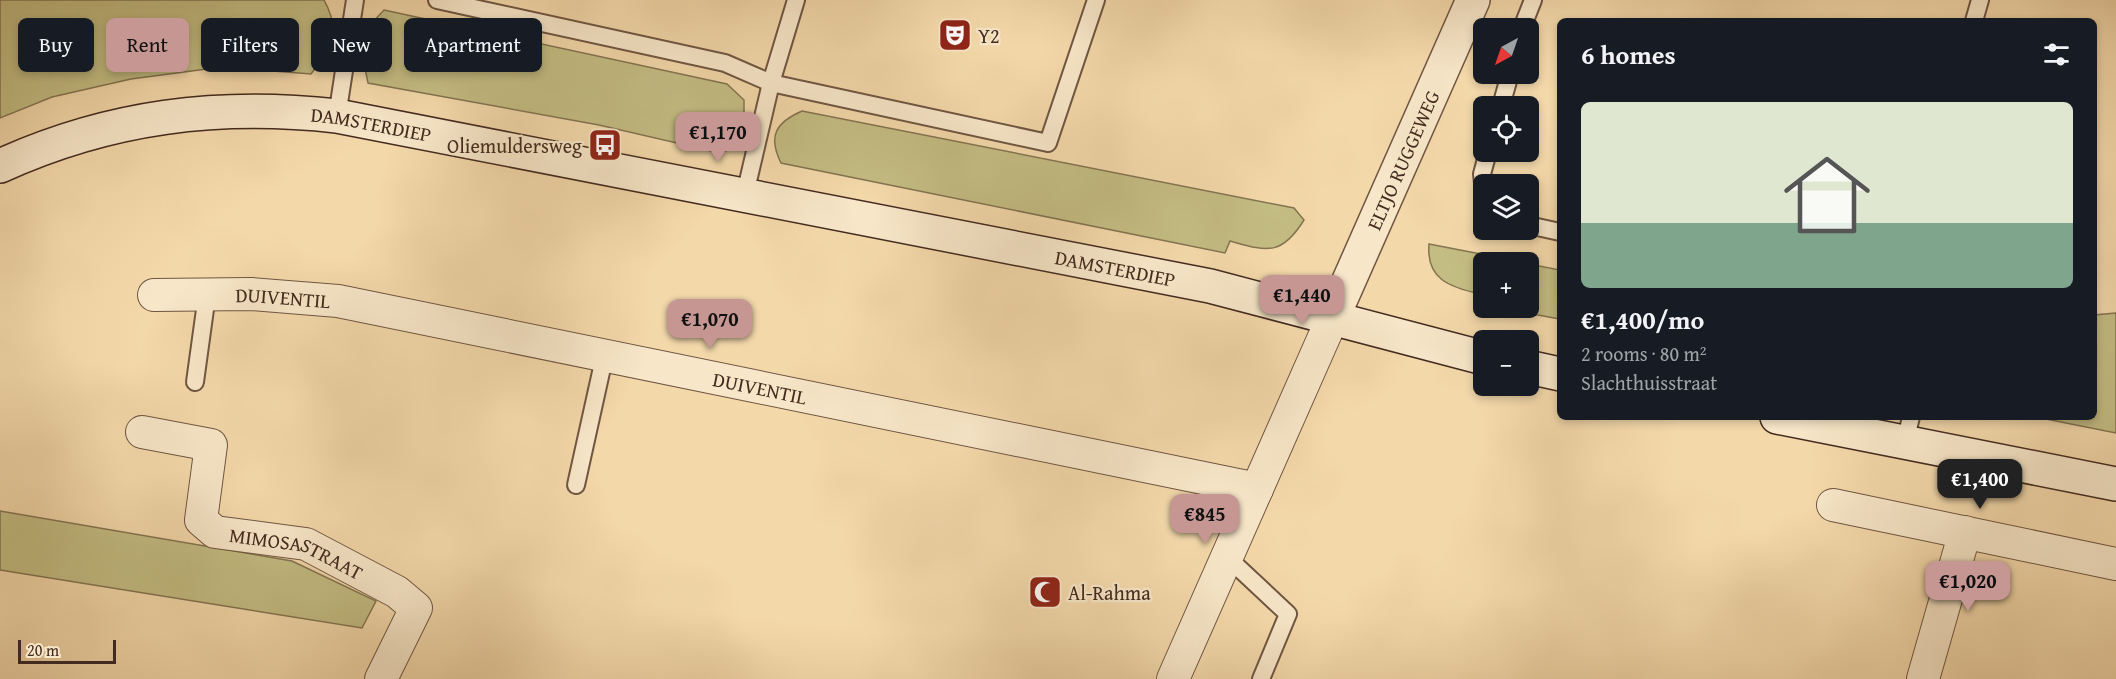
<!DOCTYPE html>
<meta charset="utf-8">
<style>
body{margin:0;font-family:"Gentium Book Plus",serif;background:#242831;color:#f1f3f6;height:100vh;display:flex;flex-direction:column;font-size:22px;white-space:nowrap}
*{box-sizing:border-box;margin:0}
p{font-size:20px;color:#9ea1a6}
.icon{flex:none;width:33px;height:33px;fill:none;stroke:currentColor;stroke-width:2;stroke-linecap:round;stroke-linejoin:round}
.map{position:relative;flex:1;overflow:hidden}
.side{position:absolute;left:1557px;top:18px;width:540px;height:402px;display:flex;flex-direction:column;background:#171b24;border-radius:9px;box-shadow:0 3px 9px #0003}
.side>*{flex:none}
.banner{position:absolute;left:18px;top:18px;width:570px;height:54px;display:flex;gap:12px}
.needle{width:39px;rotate:220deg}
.fabs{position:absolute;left:1473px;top:18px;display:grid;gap:12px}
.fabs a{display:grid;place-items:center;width:66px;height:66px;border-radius:9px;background:#171b24;box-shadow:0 3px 9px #0003;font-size:30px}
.scale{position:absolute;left:18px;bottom:15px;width:98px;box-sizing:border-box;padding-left:6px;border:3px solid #442b1f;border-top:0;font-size:16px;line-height:21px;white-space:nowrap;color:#442b1f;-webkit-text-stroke:4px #f7e6c8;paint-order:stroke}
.price{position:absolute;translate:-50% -51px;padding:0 14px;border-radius:12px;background:#c59692;color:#111;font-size:20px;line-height:39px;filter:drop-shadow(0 2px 3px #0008)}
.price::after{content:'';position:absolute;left:50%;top:36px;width:18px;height:14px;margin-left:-9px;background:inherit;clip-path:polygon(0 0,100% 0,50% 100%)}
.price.on{background:#222;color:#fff}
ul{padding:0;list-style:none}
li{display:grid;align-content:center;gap:12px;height:318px;padding:0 24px}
li span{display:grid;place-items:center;height:186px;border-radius:9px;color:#555}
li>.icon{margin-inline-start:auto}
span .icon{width:108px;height:108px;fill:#fffc;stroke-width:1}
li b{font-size:26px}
h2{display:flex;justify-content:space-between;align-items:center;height:72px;padding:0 24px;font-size:26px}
.chip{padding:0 21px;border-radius:9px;background:#171b24;box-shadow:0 3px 9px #0003;font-size:21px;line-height:54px}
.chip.on{background:#c59692;color:#111}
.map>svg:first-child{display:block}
</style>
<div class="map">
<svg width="2116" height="679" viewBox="0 0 2116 679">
<rect width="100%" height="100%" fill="#f3d8aa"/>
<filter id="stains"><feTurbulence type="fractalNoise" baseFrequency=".00333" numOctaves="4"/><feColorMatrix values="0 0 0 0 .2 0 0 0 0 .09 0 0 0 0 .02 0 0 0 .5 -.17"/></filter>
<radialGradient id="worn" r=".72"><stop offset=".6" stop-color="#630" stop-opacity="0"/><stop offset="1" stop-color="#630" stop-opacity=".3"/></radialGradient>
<!-- green -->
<g fill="#c3bc83" stroke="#847451" stroke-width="1.5">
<path d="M0,0h324c18,33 8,47 -13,74l-89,-7 -91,12 -79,18 -52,21z"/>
<path d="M384,10l343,74 17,16v25l-9,22 -15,6 -121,-28 -231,-42c-7,-33 -9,-49 16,-73z"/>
<path d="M802,111l492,97 10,12c-23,37 -38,31 -74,21l-5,12 -444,-90c-14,-28 -4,-41 21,-52z"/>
<path d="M1429,244l93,18h-38l-1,42 -5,-1 2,-9c-31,-7 -54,-15 -51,-50z"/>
<path d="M1529,264l31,6v49l-60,-11h28z"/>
<path d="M2116,313v120l-80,-16h58v-102z"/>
<path d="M0,511l292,50 84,40 -14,27 -362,-58z"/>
</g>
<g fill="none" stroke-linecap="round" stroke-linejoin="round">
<defs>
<g id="service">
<path d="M437,0l288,63 46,20 277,60 48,-143"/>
<path d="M1974,21l6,-21"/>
<path d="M1522,28l11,-28"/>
<path d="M1501,106l9,-32"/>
<path d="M337,116l18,-116"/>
<path d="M1484,192l-2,-18 6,-22"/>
<path d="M745,194l26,-111 25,-83"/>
<path d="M1528,225l32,7"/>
<path d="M195,382l12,-87"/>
<path d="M1905,442l6,-25"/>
<path d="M576,485l29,-131"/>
<path d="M1227,557l61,57 -27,65"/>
</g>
<g id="minor">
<path id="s1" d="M154,295l97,-1 87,7 919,188"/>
<path id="s2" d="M142,432l69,13 -10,75 14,12 91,12 91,48 19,16 -35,71"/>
<path d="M1833,505l283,59"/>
<path d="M1173,679l159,-360"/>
<path d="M1923,679l42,-147"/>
</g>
<g id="tertiary">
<path id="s3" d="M1332,319l141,-319"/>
</g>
<g id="secondary">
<path id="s4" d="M0,166c110,-50 218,-63 337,-50l873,170 274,72"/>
<path d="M1528,367l32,7"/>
<path d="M1777,417l339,67"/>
</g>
</defs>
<!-- service casing -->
<use href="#service" stroke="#705642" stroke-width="20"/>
<!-- minor casing -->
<use href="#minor" stroke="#705642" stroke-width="34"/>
<!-- tertiary casing -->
<use href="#tertiary" stroke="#705642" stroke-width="36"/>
<!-- secondary casing -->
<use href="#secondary" stroke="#442b1f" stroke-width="36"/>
<!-- service -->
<use href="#service" stroke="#f7e6c8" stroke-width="16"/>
<!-- minor -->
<use href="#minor" stroke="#f7e6c8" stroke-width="32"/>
<!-- tertiary -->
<use href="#tertiary" stroke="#f7e6c8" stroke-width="33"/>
<!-- secondary -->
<use href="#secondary" stroke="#f7e6c8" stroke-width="33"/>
</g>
<!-- icons -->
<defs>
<symbol id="theatre-square" viewBox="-11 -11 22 22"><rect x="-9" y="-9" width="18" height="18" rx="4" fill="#8f2418" stroke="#f7e6c8"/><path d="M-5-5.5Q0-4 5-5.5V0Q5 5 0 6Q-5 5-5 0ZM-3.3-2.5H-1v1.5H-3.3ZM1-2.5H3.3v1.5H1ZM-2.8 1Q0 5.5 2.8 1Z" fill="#fff"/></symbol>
<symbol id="bus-square" viewBox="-11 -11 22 22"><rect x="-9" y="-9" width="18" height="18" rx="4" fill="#8f2418" stroke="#f7e6c8"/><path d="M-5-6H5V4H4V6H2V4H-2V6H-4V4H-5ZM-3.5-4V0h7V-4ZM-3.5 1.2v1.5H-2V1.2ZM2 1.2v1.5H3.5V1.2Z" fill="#fff"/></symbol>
<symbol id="mosque-square" viewBox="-11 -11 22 22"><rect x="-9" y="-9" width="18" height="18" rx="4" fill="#8f2418" stroke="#f7e6c8"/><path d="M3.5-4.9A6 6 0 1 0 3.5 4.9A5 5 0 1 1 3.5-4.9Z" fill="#fff"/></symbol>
</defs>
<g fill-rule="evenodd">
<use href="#theatre-square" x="936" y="16" width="38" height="38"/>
<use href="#bus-square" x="586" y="126" width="38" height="38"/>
<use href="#mosque-square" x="1026" y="573" width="38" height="38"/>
</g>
<g text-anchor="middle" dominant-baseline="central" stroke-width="4.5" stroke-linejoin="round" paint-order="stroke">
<!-- poi labels -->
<g font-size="20" fill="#442b1f" stroke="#f7e6c8" text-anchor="start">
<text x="978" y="35">Y2</text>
<text x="582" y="145" text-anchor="end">Oliemuldersweg</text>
<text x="1068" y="592">Al-Rahma</text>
</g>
<!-- street labels -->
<g font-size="20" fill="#442b1f" stroke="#f7e6c8">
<text stroke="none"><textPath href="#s4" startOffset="380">DAMSTERDIEP</textPath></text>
<text stroke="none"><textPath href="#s3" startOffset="174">ELTJO RUGGEWEG</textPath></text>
<text stroke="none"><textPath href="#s4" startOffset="1138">DAMSTERDIEP</textPath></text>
<text stroke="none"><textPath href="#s1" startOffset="129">DUIVENTIL</textPath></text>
<text stroke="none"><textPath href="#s1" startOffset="615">DUIVENTIL</textPath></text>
<text stroke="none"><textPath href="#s2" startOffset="249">MIMOSASTRAAT</textPath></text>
</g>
</g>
<rect width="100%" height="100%" filter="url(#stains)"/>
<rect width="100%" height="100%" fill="url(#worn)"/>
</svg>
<div class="fabs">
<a><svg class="needle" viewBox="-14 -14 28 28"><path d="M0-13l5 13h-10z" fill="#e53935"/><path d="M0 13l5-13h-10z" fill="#9ea1a6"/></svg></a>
<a><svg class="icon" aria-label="locate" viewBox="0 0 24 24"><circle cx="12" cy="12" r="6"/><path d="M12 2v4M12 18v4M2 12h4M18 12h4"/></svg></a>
<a><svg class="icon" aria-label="layers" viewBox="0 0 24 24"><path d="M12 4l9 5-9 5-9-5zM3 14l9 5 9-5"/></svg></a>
<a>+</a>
<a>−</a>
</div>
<div class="scale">20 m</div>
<b class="price" style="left:718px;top:163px">€1,170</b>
<b class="price" style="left:1302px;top:326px">€1,440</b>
<b class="price" style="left:710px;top:350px">€1,070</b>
<b class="price on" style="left:1980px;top:510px">€1,400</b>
<b class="price" style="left:1205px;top:545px">€845</b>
<b class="price" style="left:1968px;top:612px">€1,020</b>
<div class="banner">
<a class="chip">Buy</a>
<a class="chip on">Rent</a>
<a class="chip">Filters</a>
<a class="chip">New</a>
<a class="chip">Apartment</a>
</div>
<section class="side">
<h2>6 homes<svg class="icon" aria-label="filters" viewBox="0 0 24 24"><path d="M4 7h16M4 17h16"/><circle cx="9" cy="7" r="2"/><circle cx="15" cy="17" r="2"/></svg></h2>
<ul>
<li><span style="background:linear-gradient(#dfe7d0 65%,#7fa58c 0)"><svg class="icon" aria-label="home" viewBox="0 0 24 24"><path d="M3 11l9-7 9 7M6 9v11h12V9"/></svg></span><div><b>€1,400/mo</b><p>2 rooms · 80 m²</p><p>Slachthuisstraat</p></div></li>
</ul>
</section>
</div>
